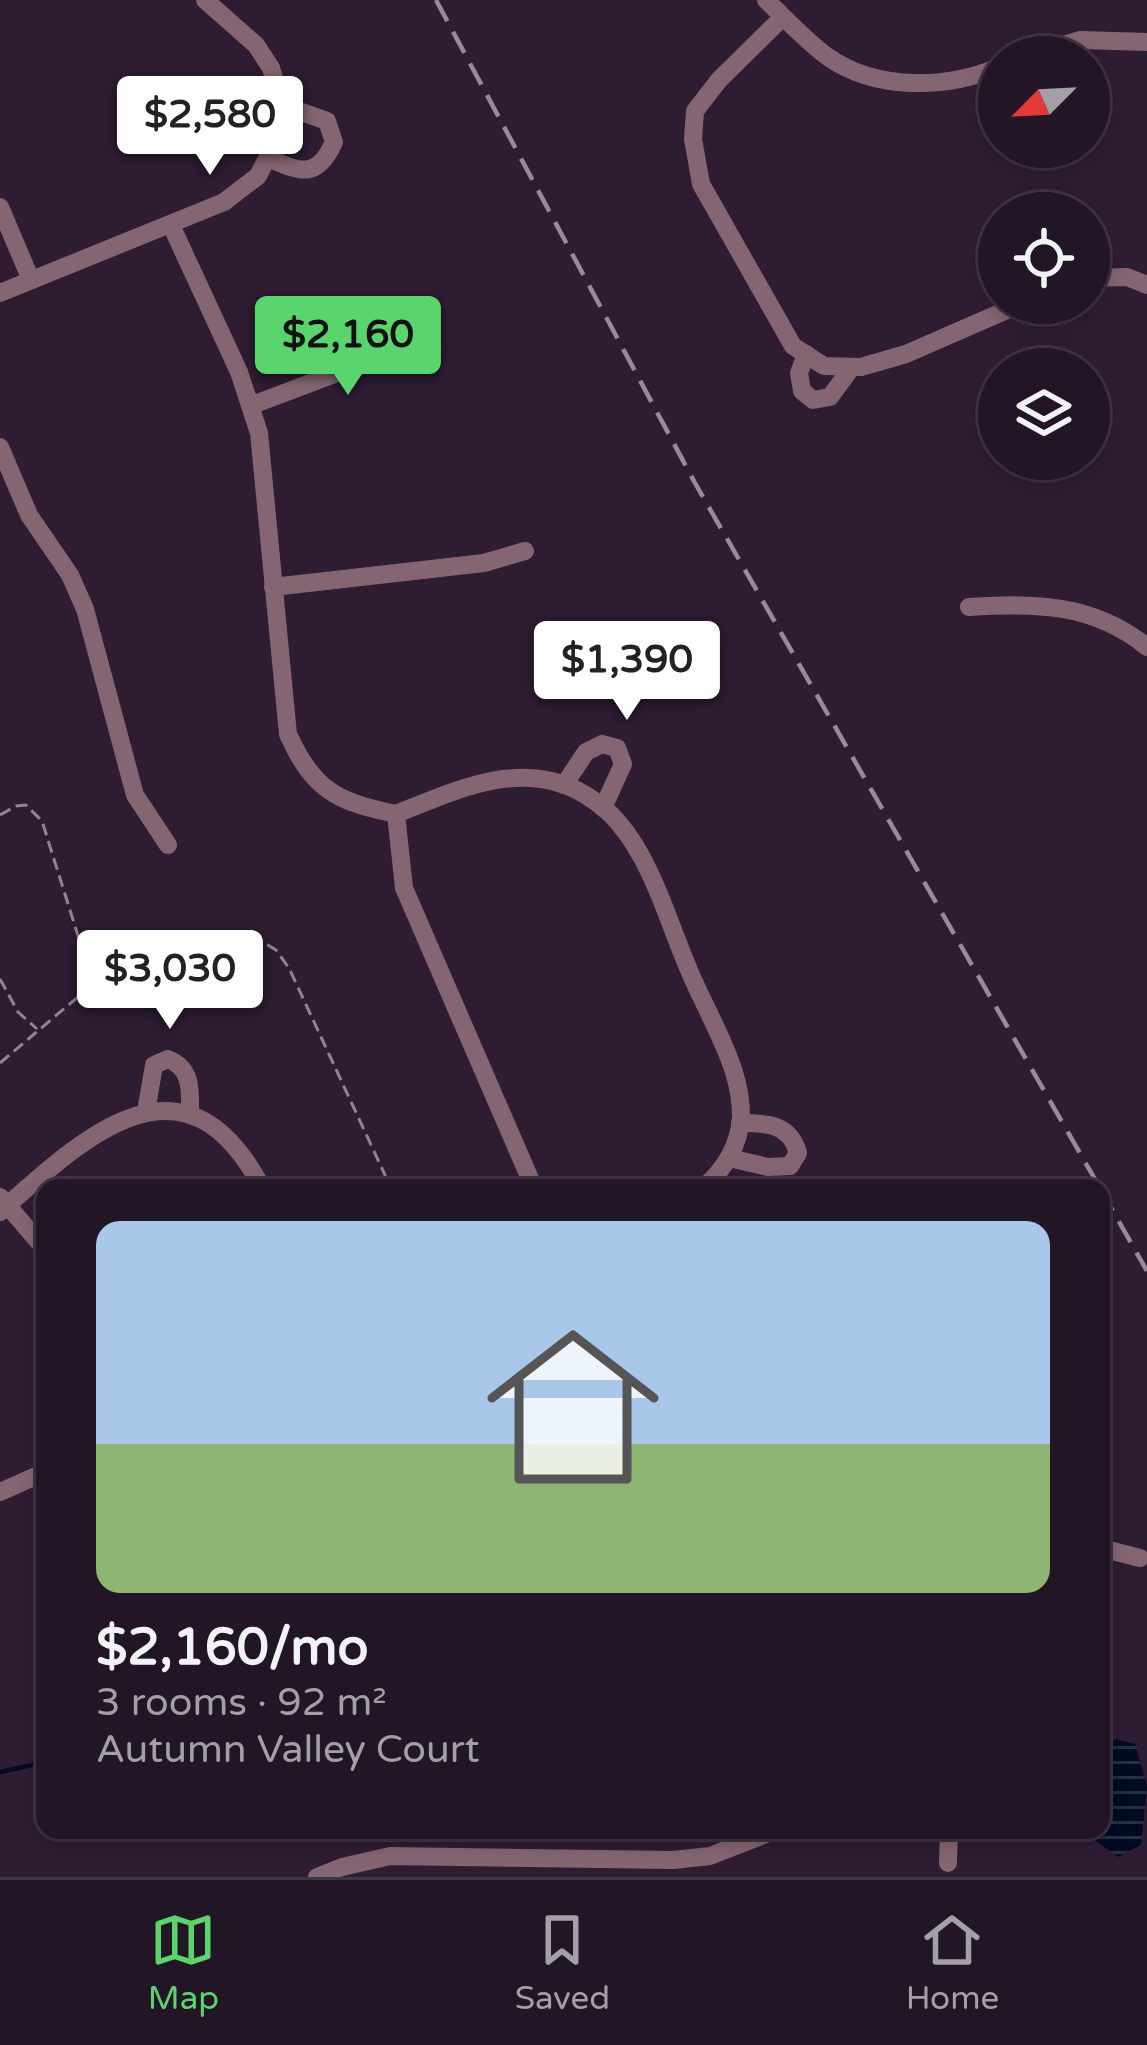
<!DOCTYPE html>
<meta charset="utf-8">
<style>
body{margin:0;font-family:"Varela Round",sans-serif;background:#2e2232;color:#f1f3f6;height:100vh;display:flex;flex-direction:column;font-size:45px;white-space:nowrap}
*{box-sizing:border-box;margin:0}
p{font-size:39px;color:#a29fa7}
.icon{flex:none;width:66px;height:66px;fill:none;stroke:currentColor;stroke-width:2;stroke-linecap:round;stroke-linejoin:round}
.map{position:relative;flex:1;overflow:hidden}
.side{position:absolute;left:36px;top:1179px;width:1074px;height:660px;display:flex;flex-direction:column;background:#221526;border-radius:24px;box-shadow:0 6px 18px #0003,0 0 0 3px #3f3443}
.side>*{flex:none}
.needle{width:78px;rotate:246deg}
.fabs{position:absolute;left:978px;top:36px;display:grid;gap:24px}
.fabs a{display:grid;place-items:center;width:132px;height:132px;border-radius:50%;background:#221526;box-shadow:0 6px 18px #0003,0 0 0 3px #3f3443;font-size:60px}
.price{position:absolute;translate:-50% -102px;padding:0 27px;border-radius:12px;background:#fff;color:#222;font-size:39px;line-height:78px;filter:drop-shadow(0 3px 6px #0008)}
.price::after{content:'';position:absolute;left:50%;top:72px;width:36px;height:27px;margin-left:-18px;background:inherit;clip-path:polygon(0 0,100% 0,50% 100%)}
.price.current{background:#5ad56e;color:#111}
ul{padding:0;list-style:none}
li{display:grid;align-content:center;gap:24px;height:636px;padding:0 60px}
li+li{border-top:3px solid #3f3443}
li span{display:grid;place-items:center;height:372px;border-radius:24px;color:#555}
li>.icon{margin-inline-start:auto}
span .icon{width:216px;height:216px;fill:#fffc;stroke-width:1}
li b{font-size:51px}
.tab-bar{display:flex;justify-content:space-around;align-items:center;height:168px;border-top:3px solid #3f3443;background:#221526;font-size:33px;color:#a29fa7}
.tab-bar a{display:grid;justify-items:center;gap:6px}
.tab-bar .current{color:#5ad56e}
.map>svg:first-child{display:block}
</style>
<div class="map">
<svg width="1147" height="1877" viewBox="0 0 1147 1877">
<defs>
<pattern id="water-rules" width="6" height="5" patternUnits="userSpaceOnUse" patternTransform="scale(3)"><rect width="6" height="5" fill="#000a21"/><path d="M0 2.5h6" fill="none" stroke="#262e42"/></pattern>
</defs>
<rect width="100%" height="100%" fill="#2e1c33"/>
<!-- water -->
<path fill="url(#water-rules)" d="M1116,1739l19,5 12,42 -6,59 -23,12 -22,-16 -4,-11h9v-85z"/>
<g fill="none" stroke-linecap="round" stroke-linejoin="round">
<!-- stream -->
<path stroke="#000a21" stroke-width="4.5" d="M0,1772l45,-10"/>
<!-- path -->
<g stroke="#918295" stroke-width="3" stroke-dasharray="12 6" stroke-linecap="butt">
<path d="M0,815l16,-9 10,-1 16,16 43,137 -5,20 5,13"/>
<path d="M0,979l18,33 19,17"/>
<path d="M0,1063l85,-72 19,-10h28l39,-21 72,-21h15l18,11 13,18 96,207 1,13"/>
</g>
<!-- minor -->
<g stroke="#856572" stroke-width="18">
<path d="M766,0c20,19 40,41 62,57 49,34 118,32 171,10"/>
<path d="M783,17l-64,63 -24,31 -2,28 8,45 92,162 31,20 37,1 45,-13 117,-51"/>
<path d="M1021,57l60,-17 66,2"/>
<path d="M268,158c32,14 49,22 66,-16l-7,-21 -45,-16"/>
<path d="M0,207l31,73"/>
<path d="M171,225l68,147 20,61 29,301c25,56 49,68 108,80l8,74 130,300"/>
<path d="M1089,278l38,-1 20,8"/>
<path d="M0,293l224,-91 34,-26 17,-33 7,-38 -11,-37 -15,-23 -51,-45"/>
<path d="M806,354l-7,19 3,18 11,9 17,-3 22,-30"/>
<path d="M252,405l138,-52 42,-7"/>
<path d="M0,447l29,68 41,60 15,34 50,186 33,50"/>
<path d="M273,587l211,-24 41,-12"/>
<path d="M969,607c66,-4 124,-4 178,40"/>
<path d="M564,785l22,-33 16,-8 15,4 6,16 -20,44"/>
<path d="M396,814c53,-21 112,-50 169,-29 19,7 39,21 52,36 36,41 51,101 72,149 14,34 34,67 45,102 4,13 7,32 7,45 -2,30 -16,52 -38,71"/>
<path d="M146,1112l8,-47 14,-6c25,10 22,32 22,56"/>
<path d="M729,1158l39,9 22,-1 8,-13c-8,-29 -30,-30 -58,-30"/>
<path d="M0,1197l45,52"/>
<path d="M0,1212c85,-76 185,-171 262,-24"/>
<path d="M0,1492l45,-20"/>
<path d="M1101,1548l39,10"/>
<path d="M948,1863l1,-33"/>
<path d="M317,1877l25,-10 48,-11 283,4 37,-4 66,-26"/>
</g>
<!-- rail -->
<g stroke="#988a9c" stroke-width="4.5" stroke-dasharray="24 12" stroke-linecap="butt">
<path d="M436,0l259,483 405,705"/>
<path d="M1101,1190l46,81"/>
</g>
</g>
</svg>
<div class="fabs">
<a><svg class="needle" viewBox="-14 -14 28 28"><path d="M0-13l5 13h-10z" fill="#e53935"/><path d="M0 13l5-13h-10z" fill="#a29fa7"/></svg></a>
<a><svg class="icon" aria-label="locate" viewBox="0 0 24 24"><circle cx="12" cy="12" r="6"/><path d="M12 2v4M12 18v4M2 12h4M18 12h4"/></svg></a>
<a><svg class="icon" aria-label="layers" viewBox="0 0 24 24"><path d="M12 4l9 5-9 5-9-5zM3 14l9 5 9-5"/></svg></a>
</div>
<b class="price" style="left:210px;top:178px">$2,580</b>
<b class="price current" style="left:348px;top:398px">$2,160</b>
<b class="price" style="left:627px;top:723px">$1,390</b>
<b class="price" style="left:170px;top:1032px">$3,030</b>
<section class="side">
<ul>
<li><span style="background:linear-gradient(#a9c7e8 60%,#8fb573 0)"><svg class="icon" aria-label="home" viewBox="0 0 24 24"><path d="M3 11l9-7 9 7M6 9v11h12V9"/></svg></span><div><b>$2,160/mo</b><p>3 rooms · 92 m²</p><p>Autumn Valley Court</p></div></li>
</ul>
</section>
</div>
<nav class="tab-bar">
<a class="current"><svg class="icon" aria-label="map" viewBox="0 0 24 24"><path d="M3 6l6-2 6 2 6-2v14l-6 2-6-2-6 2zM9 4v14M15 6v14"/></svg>Map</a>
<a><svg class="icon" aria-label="saved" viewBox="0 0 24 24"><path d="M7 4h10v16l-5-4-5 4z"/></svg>Saved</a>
<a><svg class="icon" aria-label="home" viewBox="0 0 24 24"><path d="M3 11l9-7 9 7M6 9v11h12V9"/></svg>Home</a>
</nav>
